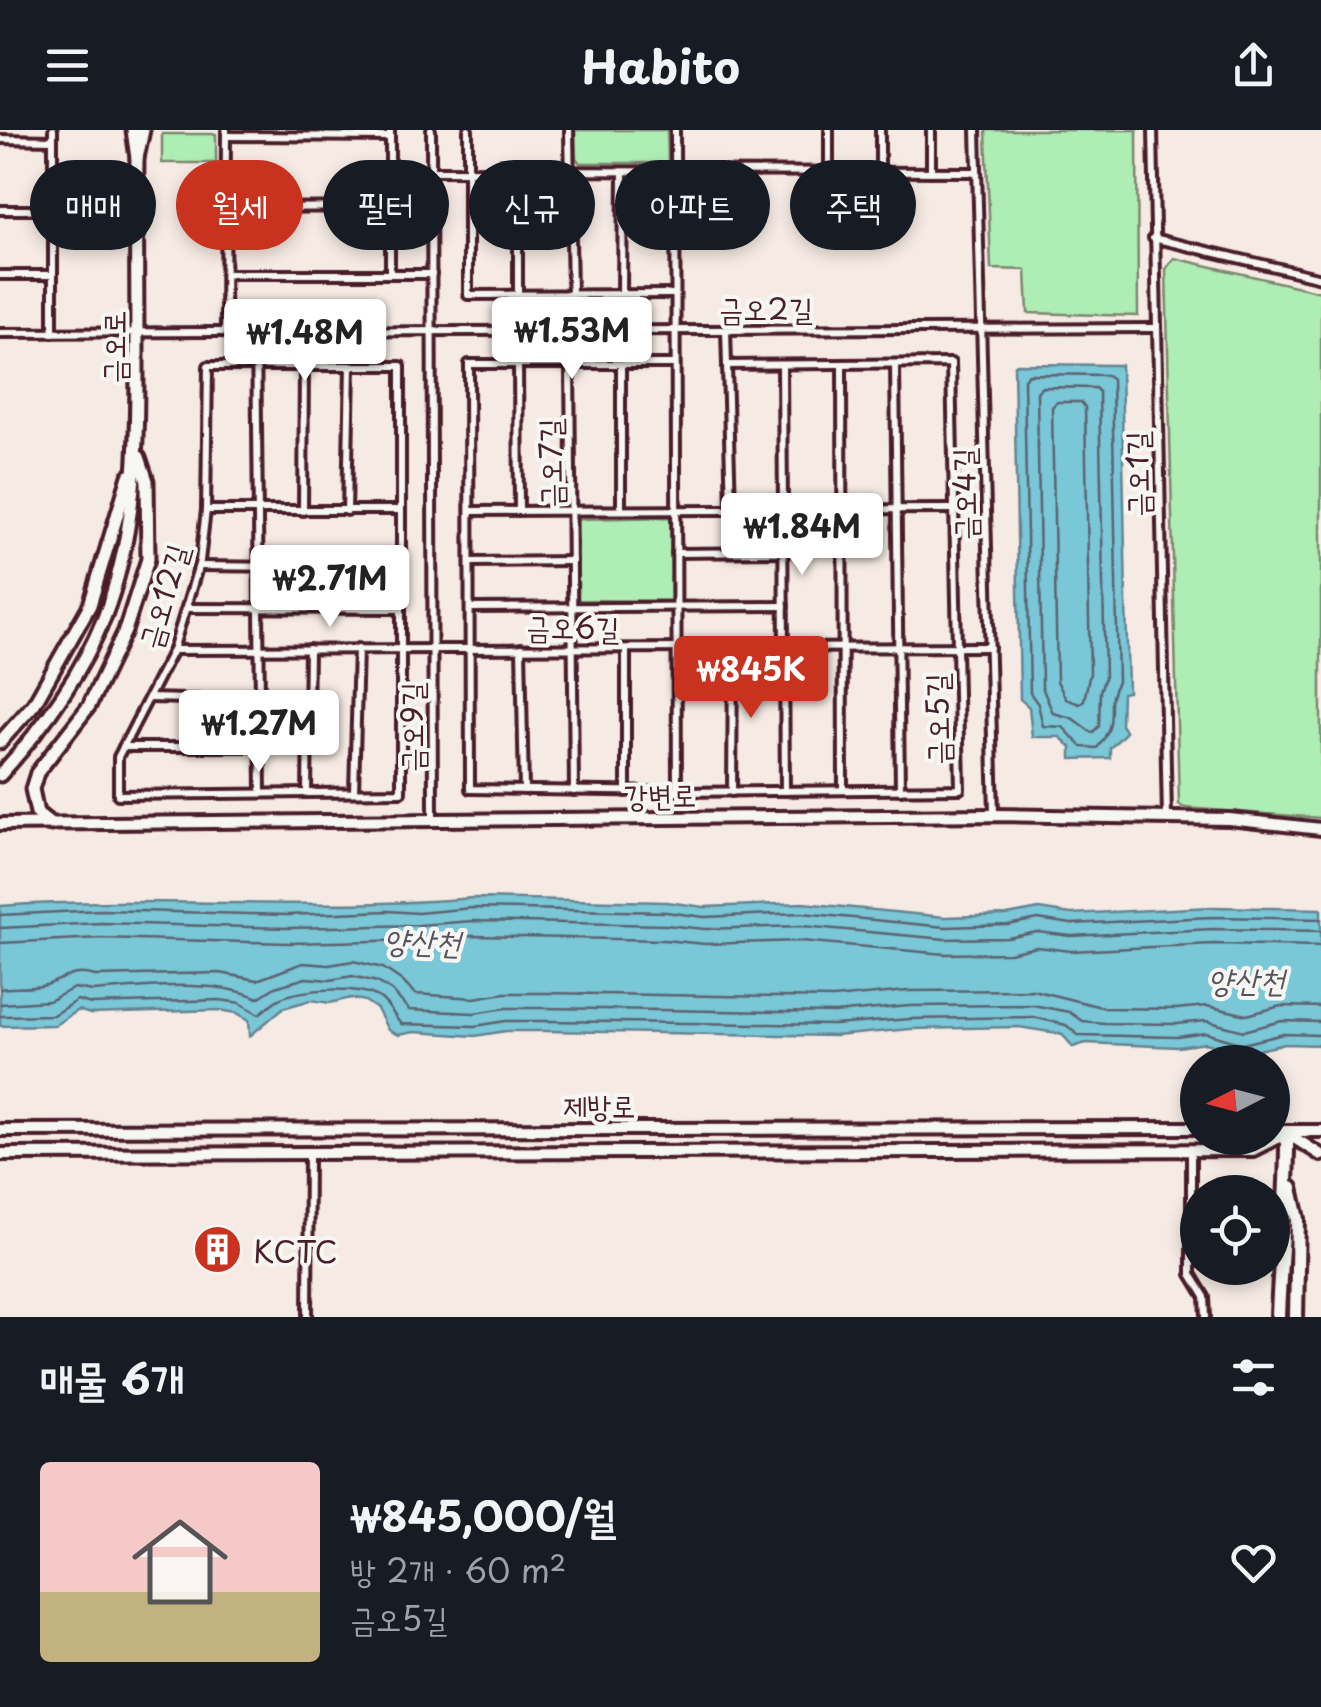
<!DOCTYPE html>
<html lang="ko">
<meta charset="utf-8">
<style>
body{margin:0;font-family:"Playpen Sans","Poor Story",sans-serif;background:#242831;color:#f1f3f6;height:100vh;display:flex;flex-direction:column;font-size:38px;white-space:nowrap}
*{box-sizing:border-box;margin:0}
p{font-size:32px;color:#9ea1a6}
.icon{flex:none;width:55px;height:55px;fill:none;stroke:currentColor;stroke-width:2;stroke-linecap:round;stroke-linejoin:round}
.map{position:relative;height:1187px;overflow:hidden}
.drawer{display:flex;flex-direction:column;background:#171b24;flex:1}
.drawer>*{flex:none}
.top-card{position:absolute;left:30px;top:30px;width:1262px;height:90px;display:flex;gap:20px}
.needle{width:65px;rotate:264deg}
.controls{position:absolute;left:1180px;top:915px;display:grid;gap:20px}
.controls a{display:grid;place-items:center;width:110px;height:110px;border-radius:50%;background:#171b24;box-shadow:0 5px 15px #0003;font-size:50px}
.price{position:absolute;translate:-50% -85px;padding:0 22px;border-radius:10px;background:#fff;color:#222;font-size:32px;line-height:65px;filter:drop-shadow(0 2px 5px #0008)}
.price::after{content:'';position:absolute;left:50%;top:60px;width:30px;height:22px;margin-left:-15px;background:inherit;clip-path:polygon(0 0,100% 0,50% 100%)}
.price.on{background:#c8321e;color:#fff}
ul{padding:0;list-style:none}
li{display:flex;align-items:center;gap:30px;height:250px;padding:0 40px}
li span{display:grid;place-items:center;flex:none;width:280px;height:200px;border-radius:10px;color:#555}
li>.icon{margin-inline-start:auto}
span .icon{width:120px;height:120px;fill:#fffc;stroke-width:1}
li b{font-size:42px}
h2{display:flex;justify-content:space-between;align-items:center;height:120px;padding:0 40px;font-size:42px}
.pill{padding:0 35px;border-radius:45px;background:#171b24;box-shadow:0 5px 15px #0003;font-size:35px;line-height:90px}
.pill.on{background:#c8321e;color:#fff}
header{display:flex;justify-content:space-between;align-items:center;height:130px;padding:0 40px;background:#171b24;font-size:45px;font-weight:700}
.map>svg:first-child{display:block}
</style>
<header><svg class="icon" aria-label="menu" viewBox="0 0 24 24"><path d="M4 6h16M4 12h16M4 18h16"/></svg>Habito<svg class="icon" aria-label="share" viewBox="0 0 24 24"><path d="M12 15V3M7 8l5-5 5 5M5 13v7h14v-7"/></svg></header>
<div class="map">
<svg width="1321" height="1187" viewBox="0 0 1321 1187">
<rect width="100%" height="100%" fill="#f6ebe4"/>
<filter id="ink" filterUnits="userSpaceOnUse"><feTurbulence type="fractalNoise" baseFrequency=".01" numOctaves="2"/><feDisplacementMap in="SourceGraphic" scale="20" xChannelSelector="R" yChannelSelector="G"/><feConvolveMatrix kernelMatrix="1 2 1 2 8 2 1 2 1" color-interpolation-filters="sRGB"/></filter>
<g filter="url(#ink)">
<!-- green -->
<g fill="#aeedb4" stroke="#7c8670" stroke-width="2.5">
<path d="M575,0h92l1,33h-88l-4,-5z"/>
<path d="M986,0h151l1,186 -110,-3 -2,-43 -35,-1z"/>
<rect x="162" y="4" width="54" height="29"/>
<path d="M1174,128l147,34v526l-136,-10 -6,-3 -13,-536z"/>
<path d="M671,387v84l-93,-1 -1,-81z"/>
</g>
<!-- water -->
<g fill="#79c7d7" stroke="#668492" stroke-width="2.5">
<path d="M1017,234l104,1 7,327 -6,1 -1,32 5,7 -16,16v10l-39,1v-12l-11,-10h-28l-3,-30 -9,-8 -6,-333z"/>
<path d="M472,768l195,4 37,5 99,-4 142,14 62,-2 32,-6 32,5 141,-7 109,2v136l-36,-1 -44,10 -35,-11 -28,4 -92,-4 -13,4 -11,-13 -43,-7 -109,2 -75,7 -289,-5h-40l-31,5 -61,-4 -16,3 -10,-5 -11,-21 -12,-8 -14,-3 -21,5 -19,-3 -28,8 -33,28 -1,-16 -12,-7 -18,-3 -129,4 -12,-4 -23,15 -55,1v-120c157,-11 315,6 472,-8z"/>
</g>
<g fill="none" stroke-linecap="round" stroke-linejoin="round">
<!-- shore -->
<g stroke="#5d6270" stroke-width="2.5">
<path d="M1029,244l78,1 5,4 6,303c-16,26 4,36 -21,66l-15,-1 -19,-20 -20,-1 -5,-22 -8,-11 -6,-314z"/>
<path d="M1042,257l53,1 4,4 6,285 -5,14 -1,35 -7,7 -20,-15 -19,-5 -11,-26 -5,-295z"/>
<path d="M1057,272h24l4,5 5,266 -6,27 -4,4 -14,-5 -9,-18 -5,-274z"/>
<path d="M0,785l101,-5 187,5 100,-4 30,2 54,-5 194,4 38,5 98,-4 143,14 63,-2 30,-6 33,5 141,-7 109,2"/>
<path d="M0,798l101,-5 187,5 131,-3 54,-4 192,4 40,4 97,-3 143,13 63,-1 29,-6 34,4 142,-7 108,2"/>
<path d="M0,813l100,-5 189,5 130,-3 54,-4 191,4 41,4 96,-3 144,13 64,-1 28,-6 34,4 142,-7 108,2"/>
<path d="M0,859c14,-2 36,0 49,-5 18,-7 25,-14 46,-8l125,-3 37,7 46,-17 26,2 24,-4 30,7 18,12 14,14 59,4 31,-5h40l288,5 75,-7 125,-1 72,18 71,1 31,-3 40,9 34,-9 40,1"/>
<path d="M0,874l49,-3 25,-13 19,3c48,-3 122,-13 165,7l17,-11 31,-9 24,2 22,-4 25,6 15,9 17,19 65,3 32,-5h40l288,5 75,-7 124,-1 36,7 13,9 22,2 73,1 29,-3 38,10 38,-10 39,1"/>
<path d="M0,886l53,-1 24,-15 14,4 129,-4 20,3 19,11c7,-4 13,-12 20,-15 21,-11 83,-14 102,0 9,7 13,18 20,25l74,2 31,-5h40l288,4 76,-6 123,-2 33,8 12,10 100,2 28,-4 37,11 41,-10 37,1"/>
</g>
<defs>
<g id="street">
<path d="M390,0v144"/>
<path d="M431,0l2,690"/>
<path d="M468,0v165l207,-1"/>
<path d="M569,0l3,164"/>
<path d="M675,0l2,662"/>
<path d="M829,0v42"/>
<path d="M931,0v42"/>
<path d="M976,0l18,684"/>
<path d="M1153,0l14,688"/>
<path d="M226,6l164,1"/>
<path d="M0,9l53,1"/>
<path d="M518,39v126"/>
<path d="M432,41l545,1"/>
<path d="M880,42v-42"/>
<path d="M226,78l164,-1"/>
<path d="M0,80h53"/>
<path d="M1153,108l168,40"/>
<path d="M226,144h206"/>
<path d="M0,145h53"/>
<path d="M622,164l1,-122"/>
<path d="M726,200l5,178"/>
<path d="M0,203l1155,-5"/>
<path d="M53,203v-203"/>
<path d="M225,203l1,-203"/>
<path d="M256,203l5,460"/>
<path d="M518,234l1,147"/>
<path d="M570,234l4,427"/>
<path d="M621,234v145"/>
<path d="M675,234h-206l1,425 207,3 283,-3 -9,-426 -224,2"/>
<path d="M842,234l1,426"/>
<path d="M895,234l5,426"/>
<path d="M782,235l3,426"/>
<path d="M208,236h193v426l-283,3v-38l55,-107 27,-89 6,-51z"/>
<path d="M206,380h195"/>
<path d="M303,381l1,-145"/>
<path d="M347,381l3,-145"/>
<path d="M470,381l484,-2"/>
<path d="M676,423l107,-1"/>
<path d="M470,432l102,-1"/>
<path d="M199,436l202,2"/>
<path d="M187,478l214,1"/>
<path d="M470,478l314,-2"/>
<path d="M521,518l3,142"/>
<path d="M626,519v143"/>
<path d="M173,520l817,-3"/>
<path d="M150,568l110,3"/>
<path d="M123,617h137"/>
<path d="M354,662l4,-144"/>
<path d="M732,662l1,-143"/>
<path d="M307,663l2,-144"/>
<path d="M1191,1020v124l14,23 1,20"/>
<path d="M308,1187l1,-163"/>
</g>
<g id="secondary">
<path d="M0,694l994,-9 235,4 92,10"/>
<path d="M0,1000l1198,-2"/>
<path d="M1272,1001h49"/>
<path d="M1288,1004l33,21"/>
<path d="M0,1024l1253,-4 34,-17"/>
</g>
<g id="primary">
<path d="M133,0l4,28 6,-28"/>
<path d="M0,612l34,-38 56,-99 39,-129"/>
<path d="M0,645c43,-47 80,-98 104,-157 33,-85 33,-173 33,-263 0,-65 -1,-131 0,-197"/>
<path d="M51,694l-14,-11 -5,-24 5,-16 52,-67 36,-75 23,-72 -1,-78 -8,-24"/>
</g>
<g id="highway">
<path d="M1291,1058l7,31 -2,98"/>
<path d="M1278,1187c2,-61 10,-123 9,-184"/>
</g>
</defs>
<!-- street casing -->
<use href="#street" stroke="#4a1f2b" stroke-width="14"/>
<!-- secondary casing -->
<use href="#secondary" stroke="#4a1f2b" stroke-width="18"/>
<!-- primary casing -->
<use href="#primary" stroke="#4a1f2b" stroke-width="19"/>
<!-- highway casing -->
<use href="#highway" stroke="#4a1f2b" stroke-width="20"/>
<!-- street -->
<use href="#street" stroke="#f6f6f2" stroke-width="6"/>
<!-- secondary -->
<use href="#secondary" stroke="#f6f6f2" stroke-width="10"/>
<!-- primary -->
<use href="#primary" stroke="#f6f6f2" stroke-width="11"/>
<!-- highway -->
<use href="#highway" stroke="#f6f6f2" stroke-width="12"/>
</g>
</g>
<!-- icons -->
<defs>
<symbol id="building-disc" viewBox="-11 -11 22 22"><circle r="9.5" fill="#c8321e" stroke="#f6f6f2"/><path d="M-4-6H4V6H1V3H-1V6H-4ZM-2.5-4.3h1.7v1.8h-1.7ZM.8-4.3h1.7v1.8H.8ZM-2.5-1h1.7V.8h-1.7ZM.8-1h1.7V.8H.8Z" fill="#fff"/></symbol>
</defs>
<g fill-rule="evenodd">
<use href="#building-disc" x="190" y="1092" width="55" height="55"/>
</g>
<g text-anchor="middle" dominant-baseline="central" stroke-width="8" stroke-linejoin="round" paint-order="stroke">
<!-- street labels -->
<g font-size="30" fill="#4a1f2b" stroke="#f6f6f2">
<text x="766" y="177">금오2길</text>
<text transform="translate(112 217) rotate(-90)">금오로</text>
<text transform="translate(549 333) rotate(-91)">금오7길</text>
<text transform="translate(1136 344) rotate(-91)">금오1길</text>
<text transform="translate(963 364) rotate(-91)">금오4길</text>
<text transform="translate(162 466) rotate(-74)">금오12길</text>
<text transform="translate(573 496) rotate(1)">금오6길</text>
<text transform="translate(936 589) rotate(-91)">금오5길</text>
<text transform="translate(410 597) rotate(-90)">금오9길</text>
<text transform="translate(660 664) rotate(-1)">강변로</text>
<text x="599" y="974">제방로</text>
</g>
<!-- poi labels -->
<g font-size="30" fill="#4a1f2b" stroke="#f6f6f2" text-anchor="start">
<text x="253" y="1120">KCTC</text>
</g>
<!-- water labels -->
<g font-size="32" font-style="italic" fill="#58515f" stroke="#f6f6f2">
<text transform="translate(422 810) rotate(2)">양산천</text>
<text x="1246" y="849">양산천</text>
</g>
</g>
</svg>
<div class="controls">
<a><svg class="needle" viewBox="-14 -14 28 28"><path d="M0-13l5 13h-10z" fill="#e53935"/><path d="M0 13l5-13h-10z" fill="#9ea1a6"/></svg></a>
<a><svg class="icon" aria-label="locate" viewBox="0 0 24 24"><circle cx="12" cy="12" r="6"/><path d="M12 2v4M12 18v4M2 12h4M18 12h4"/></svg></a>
</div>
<b class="price" style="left:572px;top:252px">₩1.53M</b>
<b class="price" style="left:305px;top:254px">₩1.48M</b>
<b class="price" style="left:802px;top:448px">₩1.84M</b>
<b class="price" style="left:330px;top:500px">₩2.71M</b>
<b class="price on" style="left:751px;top:591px">₩845K</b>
<b class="price" style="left:259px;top:645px">₩1.27M</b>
<div class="top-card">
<a class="pill">매매</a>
<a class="pill on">월세</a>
<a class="pill">필터</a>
<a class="pill">신규</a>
<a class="pill">아파트</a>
<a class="pill">주택</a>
</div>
</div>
<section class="drawer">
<h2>매물 6개<svg class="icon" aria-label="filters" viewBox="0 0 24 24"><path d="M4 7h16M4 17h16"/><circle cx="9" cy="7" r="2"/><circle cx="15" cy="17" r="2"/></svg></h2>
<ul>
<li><span style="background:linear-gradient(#f6c9c9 65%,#c2b280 0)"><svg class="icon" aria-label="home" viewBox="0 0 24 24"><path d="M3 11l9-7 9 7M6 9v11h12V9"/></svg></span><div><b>₩845,000/월</b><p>방 2개 · 60 m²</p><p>금오5길</p></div><svg class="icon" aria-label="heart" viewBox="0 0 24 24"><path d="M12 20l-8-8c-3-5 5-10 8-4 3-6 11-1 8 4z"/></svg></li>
</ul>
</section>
